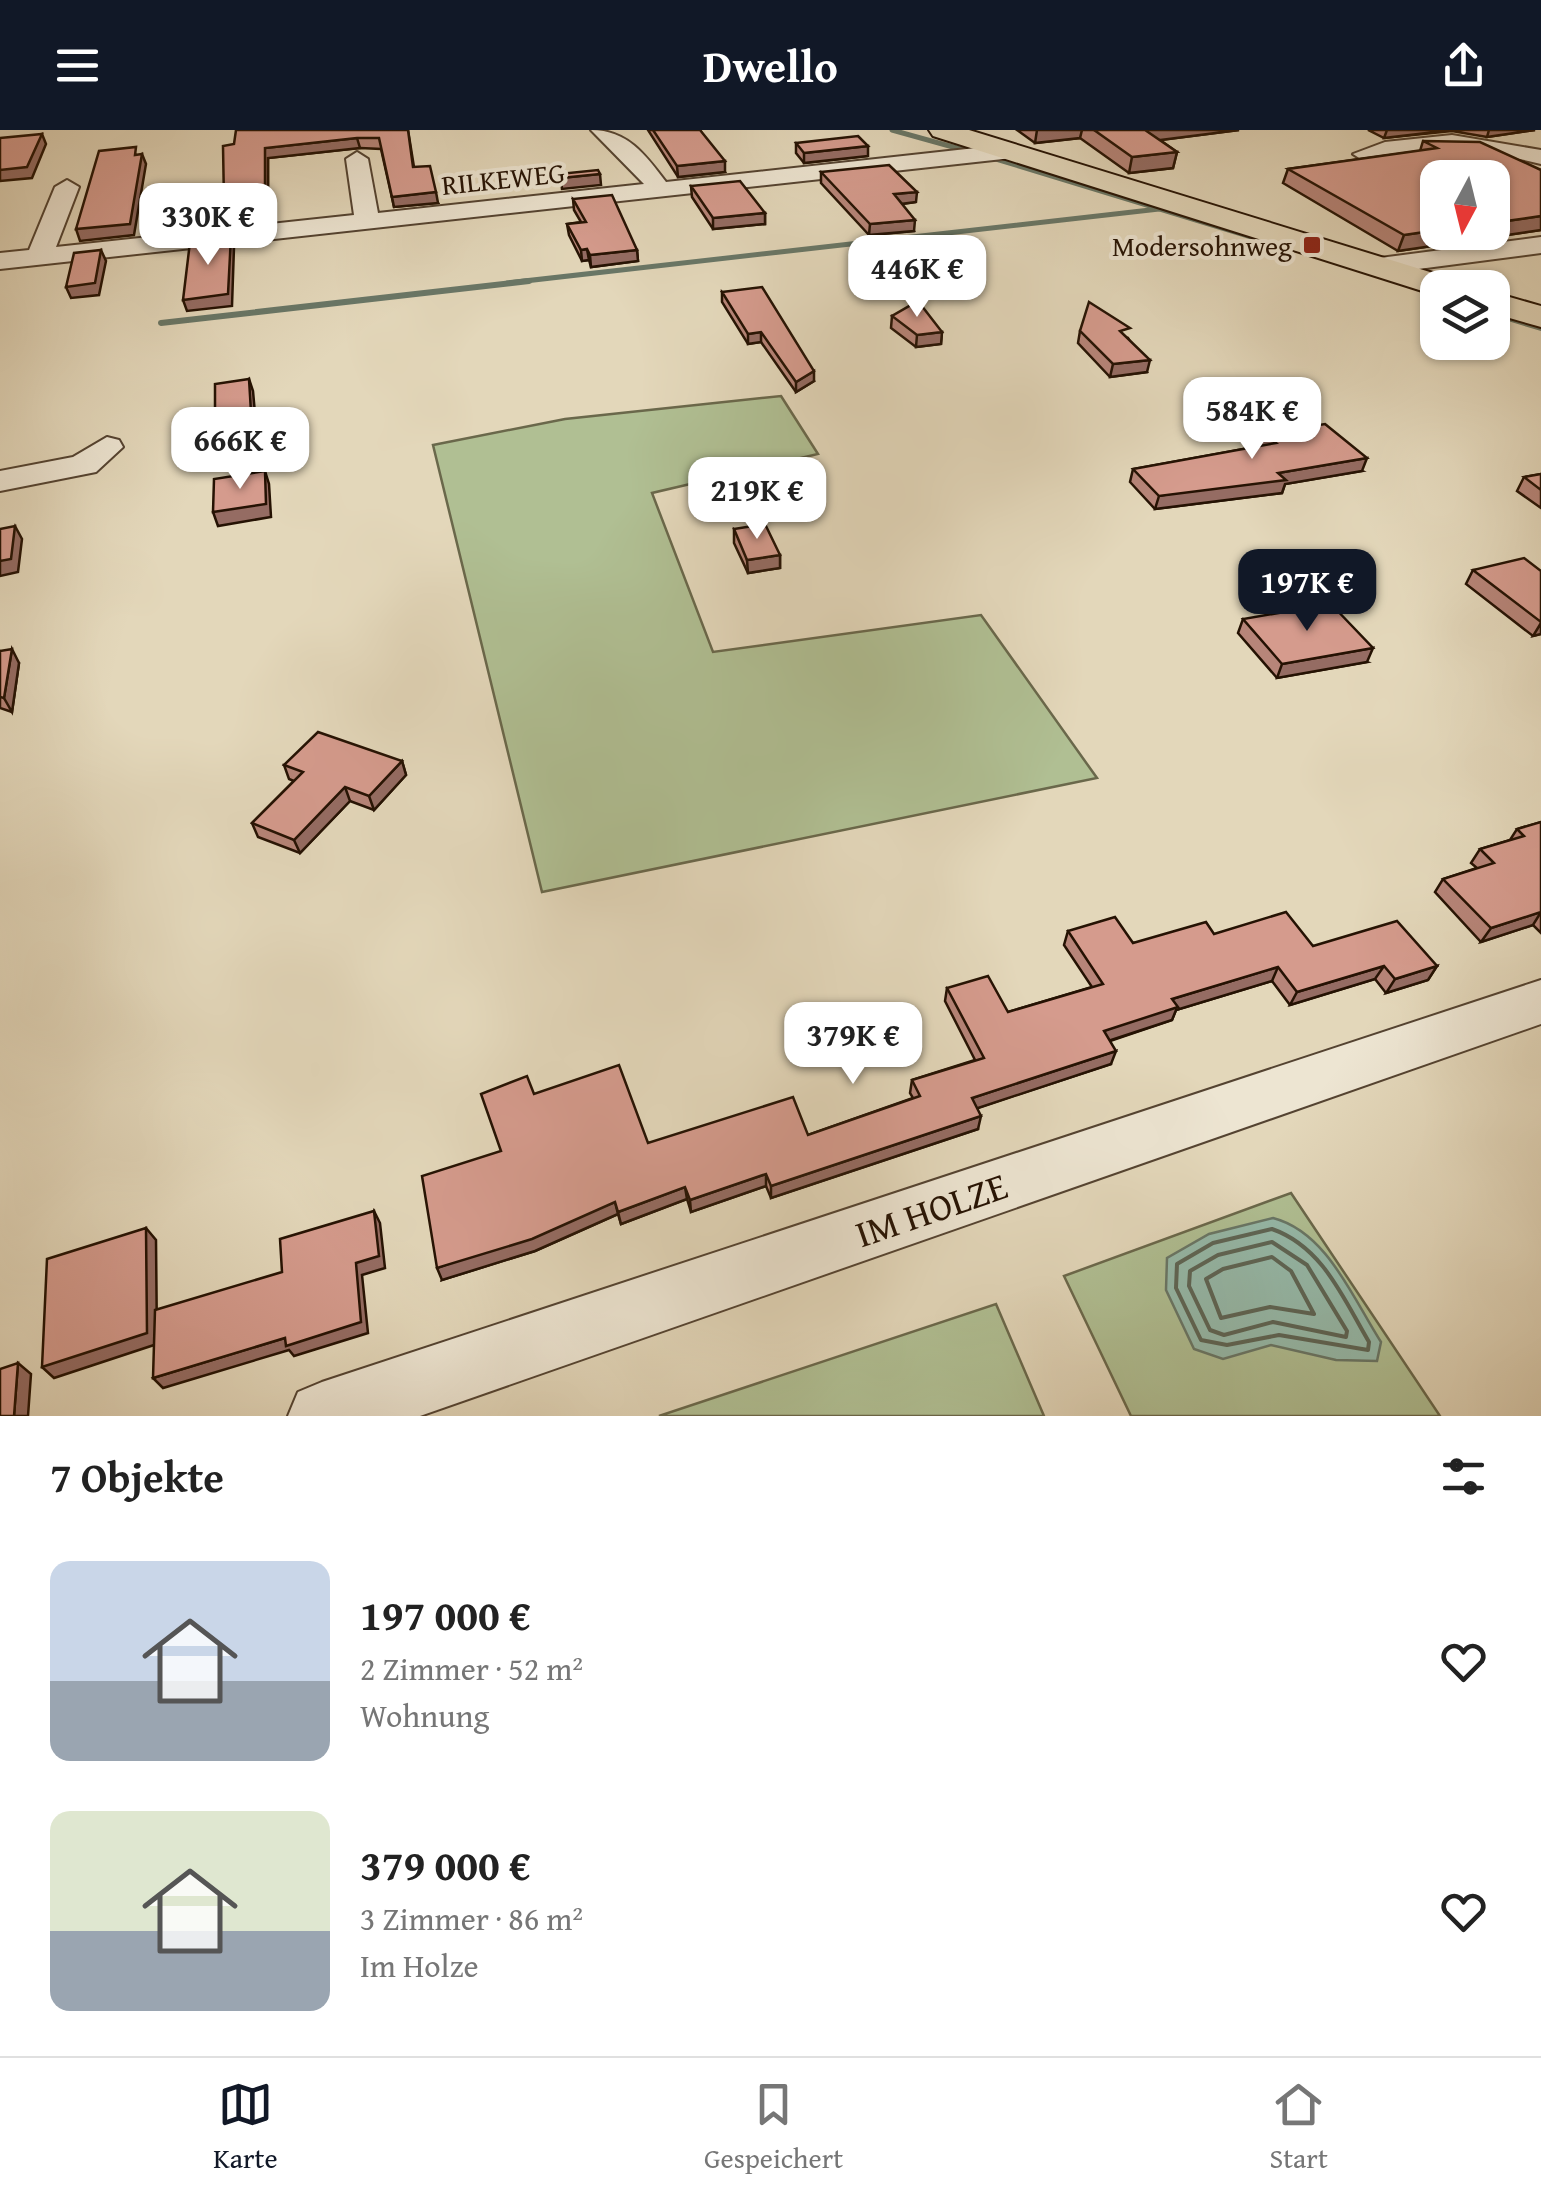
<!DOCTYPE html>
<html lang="de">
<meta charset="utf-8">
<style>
body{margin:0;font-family:"Gentium Book Plus",serif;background:#f6f6f6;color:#222;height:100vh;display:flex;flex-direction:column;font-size:38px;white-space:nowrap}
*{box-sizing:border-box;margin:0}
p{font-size:32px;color:#767676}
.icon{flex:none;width:55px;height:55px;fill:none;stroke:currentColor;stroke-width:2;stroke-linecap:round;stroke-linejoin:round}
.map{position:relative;height:1286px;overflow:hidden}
.details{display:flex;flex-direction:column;background:#fff;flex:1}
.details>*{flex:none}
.needle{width:65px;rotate:187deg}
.fabs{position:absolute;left:1420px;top:30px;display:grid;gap:20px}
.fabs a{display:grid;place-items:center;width:90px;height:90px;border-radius:20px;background:#fff;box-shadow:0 2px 8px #0004;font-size:50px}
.price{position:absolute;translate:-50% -85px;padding:0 22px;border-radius:20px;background:#fff;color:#222;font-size:32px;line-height:65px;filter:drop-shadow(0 2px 5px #0008)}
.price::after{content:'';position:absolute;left:50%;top:60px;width:30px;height:22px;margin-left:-15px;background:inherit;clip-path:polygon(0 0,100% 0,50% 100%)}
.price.selected{background:#111827;color:#fff}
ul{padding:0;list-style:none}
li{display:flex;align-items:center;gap:30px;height:250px;padding:0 50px}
li span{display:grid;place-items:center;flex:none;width:280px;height:200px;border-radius:20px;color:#555}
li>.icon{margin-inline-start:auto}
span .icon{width:120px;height:120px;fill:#fffc;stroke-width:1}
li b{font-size:42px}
h2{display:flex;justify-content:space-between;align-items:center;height:120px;padding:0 50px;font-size:42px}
header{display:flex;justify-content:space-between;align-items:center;height:130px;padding:0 50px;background:#111827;color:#fff;font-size:45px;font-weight:700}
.tabs{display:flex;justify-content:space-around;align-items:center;height:140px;border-top:2px solid #e0e0e0;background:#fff;font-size:28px;color:#767676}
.tabs a{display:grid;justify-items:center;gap:5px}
.tabs .selected{color:#111827}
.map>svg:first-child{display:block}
</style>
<header><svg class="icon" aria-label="menu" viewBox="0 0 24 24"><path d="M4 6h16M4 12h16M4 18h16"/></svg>Dwello<svg class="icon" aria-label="share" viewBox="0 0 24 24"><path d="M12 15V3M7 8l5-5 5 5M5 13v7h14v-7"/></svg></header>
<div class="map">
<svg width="1541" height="1286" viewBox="0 0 1541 1286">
<rect width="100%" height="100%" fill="#e3d7ba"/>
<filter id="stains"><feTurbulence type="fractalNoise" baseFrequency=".002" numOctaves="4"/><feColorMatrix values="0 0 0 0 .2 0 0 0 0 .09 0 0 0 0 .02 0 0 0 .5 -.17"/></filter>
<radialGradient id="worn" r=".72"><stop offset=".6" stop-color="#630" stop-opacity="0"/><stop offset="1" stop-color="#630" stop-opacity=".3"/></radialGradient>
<!-- green -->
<g fill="#b0bf93" stroke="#6a684b" stroke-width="2.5">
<path d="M781,266l37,58 -166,39 61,159 268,-37 116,163 -555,114 -109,-447 132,-26z"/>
<path d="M1291,1063l149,223h-309l-67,-140z"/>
<path d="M996,1174l48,112h-385z"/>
</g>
<!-- water -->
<path fill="#96baaa" stroke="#697767" stroke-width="2.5" d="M1273,1088c54,14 79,79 108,124l-4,19 -41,-1 -65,-15 -48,14 -29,-10 -28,-59 1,-32 42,-24z"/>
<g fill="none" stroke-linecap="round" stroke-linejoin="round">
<!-- shore -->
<g stroke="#5e6656" stroke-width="4">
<path d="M1272,1099c51,18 71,69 97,113l-1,8 -89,-15 -52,10 -26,-5 -25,-52 1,-24 36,-21z"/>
<path d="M1272,1112l35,23 40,66 -1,6 -73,-15 -49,13 -14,-5 -21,-44 1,-15 28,-16z"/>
<path d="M1272,1127l19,14 23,43 -44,-7 -49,11 -15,-39 17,-10z"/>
</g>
<!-- stream-far1 -->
<g stroke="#697767" stroke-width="5">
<path d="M892,0l79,22"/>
<path d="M986,26l282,86"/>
<path d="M507,153l652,-74"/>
</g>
<!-- stream -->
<g stroke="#697767" stroke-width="6">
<path d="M1495,184l46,14"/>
<path d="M161,193l368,-42"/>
</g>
<defs>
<g id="minor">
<path d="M591,0c36,0 54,24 75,52l346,-38 11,7 -11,7 -1012,111v-16l29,-3 26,-63 12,-7 12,7 -23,60 298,-32 -8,-56 11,-7 11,7 10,54 266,-29z"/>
<path d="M1452,5l89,15v14c-62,-16 -115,-19 -177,-3l-11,-7 32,-12z"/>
<path d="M1541,107v16l-161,21 -13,-8 13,-8z"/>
<path d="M107,307l12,3 4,7 -27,25 -96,19v-20l73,-14z"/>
<path d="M1541,850v44l-1121,392h-132l10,-24 24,-10z"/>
</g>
<g id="major">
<path d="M929,0h40l490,151 4,7h-25l-3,7 -502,-159z"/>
<path d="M1492,162l49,14v21l-49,-14z"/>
</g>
</defs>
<!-- minor casing -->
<use href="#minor" stroke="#544331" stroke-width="4"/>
<!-- major casing -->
<use href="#major" stroke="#251203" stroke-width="4"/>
<!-- minor -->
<use href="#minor" fill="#ede5d2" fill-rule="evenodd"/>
<!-- major -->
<use href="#major" fill="#e3d7ba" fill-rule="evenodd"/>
</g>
<!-- wall -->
<g fill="#b78579" stroke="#251203" stroke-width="2.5">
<path d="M408,0l6,37 24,36 -44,4 -13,-58 -21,-1 -92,10v44l-14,2v18l-42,4 -4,-11 16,-13 10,-58z"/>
<path d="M648,0h52l25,42 -47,5z"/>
<path d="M1017,0h222l-79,10 17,12 -4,16 -44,5 -49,-35 -45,5z"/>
<path d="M1368,0h167l-48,7 -35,-6 -68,7z"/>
<path d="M1423,11l118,29v60l-143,21 -115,-68 5,-14 132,-18z"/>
<path d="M796,13l72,13 -64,7 -8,-10z"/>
<path d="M821,42l95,30 -14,2 12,27 -45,4 -48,-52z"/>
<path d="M691,56l74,27v11l-52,5 -21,-32z"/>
<path d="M573,69l64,51 1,11 -47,6 -2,-7 -7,1 -13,-26 -2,-11 14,-2 -7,-12z"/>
<path d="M722,162l92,89 -18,11 -35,-50 -13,2 -26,-42z"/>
<path d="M892,186l50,16 -1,12 -25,3 -25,-19z"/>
<path d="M1080,201l48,7 19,34 -37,5 -32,-34z"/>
<path d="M1264,304l98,37 -77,13 -3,9 -127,16 -25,-27 3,-13 127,-23z"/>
<path d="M1541,344v34l-24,-17 7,-14z"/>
<path d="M734,399l46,26v13l-32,5 -14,-30z"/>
<path d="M1473,440l68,1v63l-8,2 -67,-52z"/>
<path d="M1243,489l124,43 -90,16 -39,-45z"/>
<path d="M0,521l19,12 -7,49 -12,-4z"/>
<path d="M402,631l4,14 -32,35 -24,-9 -50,52 -42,-16 -6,-14 42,-42 -5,-2 -5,-14z"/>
<path d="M1541,692v111l-8,-8 -52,17 -46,-50 8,-13 34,-11 -6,-5 9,-14 30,-9 7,-11z"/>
<path d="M1068,801l65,12 81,-9 99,12 124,20 -9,14 -42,13 -11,-14 -85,26 -18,-24 -96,29 -4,10 -62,21 1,23 -134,44 1,21 -207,69 -5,-12 -75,26 -4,-13 -66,25 -3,-10 -83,37 -93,29 92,-186 114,49 160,-8 105,-37 -3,-5 2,-13 63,-20 -30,-59 2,-13 61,24 84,-25 -28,-42z"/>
</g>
<!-- shaded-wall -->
<g fill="#956c63" stroke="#251203" stroke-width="2.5">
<path d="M1037,0h45l-2,8 -45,5z"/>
<path d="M1140,0h99l-102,13z"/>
<path d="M1387,0h65l-68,8z"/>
<path d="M1489,0h46l-48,7z"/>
<path d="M42,4l4,10 -14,34 -32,3v-11z"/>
<path d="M357,8l3,10 -92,10v44l-14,2v18l-42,4 -4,-11 42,-22 15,-45z"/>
<path d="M868,16v10l-64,7v-10z"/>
<path d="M1177,22l-4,16 -44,5 3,-16z"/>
<path d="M142,24l4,10 -12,71 -54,6 -4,-12z"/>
<path d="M725,31v11l-47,5 -1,-11z"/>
<path d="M600,44l1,11 -39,4 -1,-11z"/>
<path d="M436,62l2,11 -44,4 -2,-10z"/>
<path d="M917,62l-1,10 -23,3 1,-11z"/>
<path d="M765,83v11l-52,5v-11z"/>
<path d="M1541,86v14l-143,21 6,-16 34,-5v2h54v-9z"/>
<path d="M915,90l-1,11 -45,4 1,-11z"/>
<path d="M231,106l3,11 -2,59 -45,5 -4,-11z"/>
<path d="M587,119l2,11 -7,1 -1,-11z"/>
<path d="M101,120l5,11 -7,34 -28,3 -5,-11z"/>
<path d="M637,120l1,11 -47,6 -1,-12z"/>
<path d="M761,202v10l-13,2v-10z"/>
<path d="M942,202l-1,12 -25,3 1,-12z"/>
<path d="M1150,230l-3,12 -37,5 3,-13z"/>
<path d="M814,241v10l-18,11v-10z"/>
<path d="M249,249l4,12 3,34 -36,5 -5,-13z"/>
<path d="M1367,328l-5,13 -77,13 -3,9 -127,16 4,-13 119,-23z"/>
<path d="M265,341l4,13 2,33 -53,9 -5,-14z"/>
<path d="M15,396l7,13 -4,33 -18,4v-15z"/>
<path d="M780,425v13l-32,5 -1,-13z"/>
<path d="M1541,493v11l-8,2z"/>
<path d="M1373,518l-6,14 -90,16 5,-14z"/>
<path d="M12,519l7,14 -7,49 -8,-14z"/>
<path d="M402,631l4,14 -32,35 -5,-14z"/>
<path d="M345,657l5,14 -50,52 -6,-13z"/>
<path d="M1541,782l-8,13 -52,17 10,-14z"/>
<path d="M1384,836l-9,13 -85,26 7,-13z"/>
<path d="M1437,836l-9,14 -42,13 9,-14z"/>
<path d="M1278,837l-6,14 -96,29 -4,10 -73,24 5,-13 68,-32z"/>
<path d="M1116,921l-5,13 -142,47 3,-13z"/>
<path d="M981,986l-3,13 -207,69v-12z"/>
<path d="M766,1044v12l-75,26 -1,-12z"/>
<path d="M685,1057l2,12 -66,25 -3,-12z"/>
<path d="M615,1072l3,12 -83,37 -93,29 -5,-12z"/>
<path d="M374,1081l6,12 5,45 -23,7 6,58 -74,23 -5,-6 -126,38 -10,-10 132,-40 71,-75z"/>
<path d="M146,1098l10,12 1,104 -103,34 -12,-11z"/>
<path d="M18,1233l13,11 -3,42h-14z"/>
</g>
<!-- building -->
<g fill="#d59b8d" stroke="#251203" stroke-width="2.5">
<path d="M236,0h172l5,37 17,-1 6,26 -44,5 -13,-59h-22l-92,10v43l-15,2 1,18 -43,4 1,-12 15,-1 -1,-56 11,-2z"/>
<path d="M653,0h47l25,31 -48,5z"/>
<path d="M1094,0h51l32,22 -45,5z"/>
<path d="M42,4l-15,33 -27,3v-32z"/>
<path d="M858,6l10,10 -64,7 -8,-10z"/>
<path d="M1423,11l57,1 61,28v46l-49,7v-45h-54v52l-34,5 -116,-66 149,-21z"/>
<path d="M136,17l-1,8 7,-1 -12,70 -54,5 23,-78z"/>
<path d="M889,35l28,27 -23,2 21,26 -45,4 -49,-52z"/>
<path d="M598,40l2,4 -39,4 -2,-4z"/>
<path d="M740,51l25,32 -52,5 -22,-32z"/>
<path d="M612,65l25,55 -47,5 -3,-6 -6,1 -14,-26 19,-2 -13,-23z"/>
<path d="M231,106l-3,58 -45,6 7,-58z"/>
<path d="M101,120l-6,33 -29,4 8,-34z"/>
<path d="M762,157l52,84 -18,11 -35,-50 -13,2 -26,-42z"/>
<path d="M918,171l24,31 -25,3 -25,-19z"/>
<path d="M1089,172l41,26 -10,3 30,29 -37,4 -33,-33z"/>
<path d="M249,249l2,33 -36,5v-33z"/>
<path d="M1325,294l42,34 -89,15 8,7 -127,16 -26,-27 143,-26 -12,-9z"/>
<path d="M265,341l1,33 -53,8 1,-33z"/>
<path d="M1541,344v16l-17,-13z"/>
<path d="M765,394l15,31 -33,5 -13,-31z"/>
<path d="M15,396l-4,33 -11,2v-32z"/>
<path d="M1524,428l17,13v51l-68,-52z"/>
<path d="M1331,474l42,44 -91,16 -39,-45z"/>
<path d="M12,519l-8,49 -4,-1v-46z"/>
<path d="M318,602l84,29 -33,35 -24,-9 -51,53 -42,-17 51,-51 -19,-7z"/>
<path d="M1541,692v90l-50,16 -48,-49 51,-16 -14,-14 44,-13 -7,-7z"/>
<path d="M1286,782l27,34 84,-25 40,45 -42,13 -11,-13 -87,26 -19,-25 -106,32 6,8 -74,24 12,20 -144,47 9,18 -210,70 -5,-12 -76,26 -5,-13 -67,25 -3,-10 -83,37 -95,29 -15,-92 79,-25 -20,-57 46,-18 7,18 85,-29 29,78 145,-46 15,38 112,-39 -8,-16 72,-22 -37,-70 41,-12 20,36 95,-28 -35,-53 47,-14 18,26 73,-21 8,12z"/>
<path d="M374,1081l5,45 -23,7 5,59 -75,24 -1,-8 -132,40 2,-68 127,-38 -2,-33z"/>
<path d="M146,1098l1,105 -105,34 5,-108z"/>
<path d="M18,1233l-4,53h-14v-47z"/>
</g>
<!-- markers -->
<rect fill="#8f2418" stroke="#ede5d2" stroke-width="4" x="1302" y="105" width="20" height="20" rx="5"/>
<g text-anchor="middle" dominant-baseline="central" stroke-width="8" stroke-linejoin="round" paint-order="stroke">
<!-- far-street labels -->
<g font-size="28" fill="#251203" stroke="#ede5d2">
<text transform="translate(503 48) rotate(-6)">RILKEWEG</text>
</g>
<!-- far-poi labels -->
<g font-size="28" fill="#251203" stroke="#ede5d2" text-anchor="end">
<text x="1292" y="115">Modersohnweg</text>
</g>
<!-- near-street labels -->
<g font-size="38" fill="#251203" stroke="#ede5d2">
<text transform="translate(931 1079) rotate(-19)">IM HOLZE</text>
</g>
</g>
<rect width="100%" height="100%" filter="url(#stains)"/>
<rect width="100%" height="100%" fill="url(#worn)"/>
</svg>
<div class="fabs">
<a><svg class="needle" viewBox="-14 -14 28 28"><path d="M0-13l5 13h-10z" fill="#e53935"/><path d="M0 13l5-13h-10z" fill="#767676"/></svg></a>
<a><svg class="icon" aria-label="layers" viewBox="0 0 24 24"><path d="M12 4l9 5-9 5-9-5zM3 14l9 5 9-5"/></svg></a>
</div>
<b class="price" style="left:208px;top:138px">330K €</b>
<b class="price" style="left:917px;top:190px">446K €</b>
<b class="price" style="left:1252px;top:332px">584K €</b>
<b class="price" style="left:240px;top:362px">666K €</b>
<b class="price" style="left:757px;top:412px">219K €</b>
<b class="price selected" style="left:1307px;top:504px">197K €</b>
<b class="price" style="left:853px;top:957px">379K €</b>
</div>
<section class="details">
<h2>7 Objekte<svg class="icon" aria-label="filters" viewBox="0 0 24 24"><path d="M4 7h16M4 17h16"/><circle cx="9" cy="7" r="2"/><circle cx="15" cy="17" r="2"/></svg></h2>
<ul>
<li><span style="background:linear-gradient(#c9d6e8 60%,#9aa5b1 0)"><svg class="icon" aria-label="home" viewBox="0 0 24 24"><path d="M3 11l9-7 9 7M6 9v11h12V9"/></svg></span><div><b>197 000 €</b><p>2 Zimmer · 52 m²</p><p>Wohnung</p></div><svg class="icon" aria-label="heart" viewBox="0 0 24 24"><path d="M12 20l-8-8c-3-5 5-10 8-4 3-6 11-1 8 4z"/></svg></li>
<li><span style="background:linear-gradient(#dfe7d0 60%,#9aa5b1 0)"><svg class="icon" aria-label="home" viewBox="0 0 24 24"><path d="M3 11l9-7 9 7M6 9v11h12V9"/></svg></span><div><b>379 000 €</b><p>3 Zimmer · 86 m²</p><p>Im Holze</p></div><svg class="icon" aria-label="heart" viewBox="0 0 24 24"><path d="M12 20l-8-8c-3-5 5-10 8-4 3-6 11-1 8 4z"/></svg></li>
</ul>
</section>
<nav class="tabs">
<a class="selected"><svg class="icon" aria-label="map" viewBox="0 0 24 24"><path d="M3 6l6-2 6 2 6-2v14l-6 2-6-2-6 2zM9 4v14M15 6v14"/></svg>Karte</a>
<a><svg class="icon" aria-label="saved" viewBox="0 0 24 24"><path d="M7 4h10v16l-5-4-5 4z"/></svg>Gespeichert</a>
<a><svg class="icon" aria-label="home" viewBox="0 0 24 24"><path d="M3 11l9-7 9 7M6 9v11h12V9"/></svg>Start</a>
</nav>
